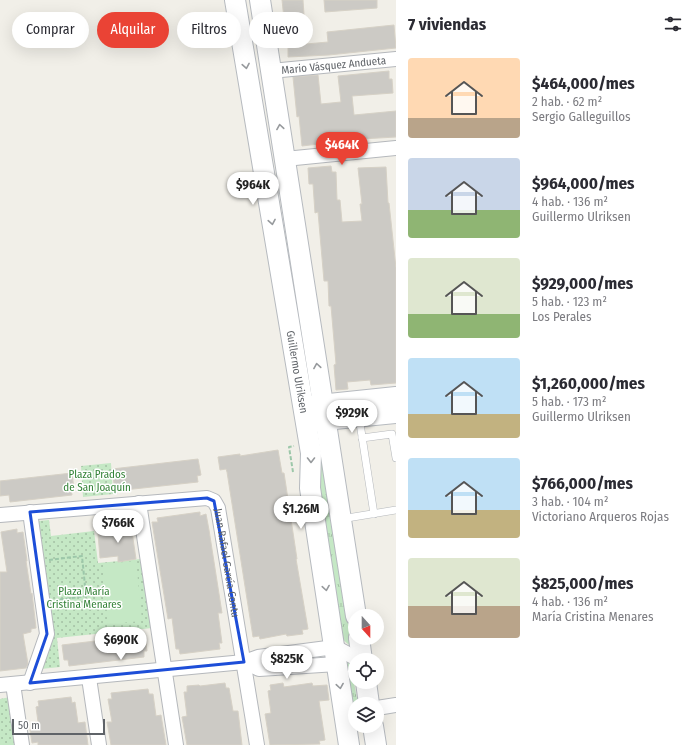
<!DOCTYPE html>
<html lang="es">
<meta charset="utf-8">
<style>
body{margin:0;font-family:"Fira Sans Condensed",sans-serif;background:#f7f7f7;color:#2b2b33;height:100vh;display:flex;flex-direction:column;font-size:15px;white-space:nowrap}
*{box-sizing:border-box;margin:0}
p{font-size:13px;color:#7c7c81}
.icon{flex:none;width:22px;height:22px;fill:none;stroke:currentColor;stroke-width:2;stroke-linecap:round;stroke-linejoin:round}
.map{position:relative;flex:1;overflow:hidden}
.panel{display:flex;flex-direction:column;background:#fff;width:300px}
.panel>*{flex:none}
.hud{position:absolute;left:12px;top:12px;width:324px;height:36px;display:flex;gap:8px}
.needle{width:26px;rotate:159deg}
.controls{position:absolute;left:348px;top:609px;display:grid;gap:8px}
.controls a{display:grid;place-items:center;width:36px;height:36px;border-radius:50%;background:#fff;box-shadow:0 4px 16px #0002;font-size:20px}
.scale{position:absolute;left:12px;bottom:10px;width:93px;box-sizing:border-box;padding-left:4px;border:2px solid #5f6368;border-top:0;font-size:11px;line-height:14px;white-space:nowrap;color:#5f6368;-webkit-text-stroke:3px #fff;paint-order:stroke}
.price{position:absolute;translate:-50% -34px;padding:0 9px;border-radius:14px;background:#fff;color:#222;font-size:13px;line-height:26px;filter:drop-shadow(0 1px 2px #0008)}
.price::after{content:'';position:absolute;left:50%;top:24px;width:12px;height:9px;margin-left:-6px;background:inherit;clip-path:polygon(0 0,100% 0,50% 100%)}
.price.on{background:#ea4335;color:#fff}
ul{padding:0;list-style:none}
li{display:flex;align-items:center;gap:12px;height:100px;padding:0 12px}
li span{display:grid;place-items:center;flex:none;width:112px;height:80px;border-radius:4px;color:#555}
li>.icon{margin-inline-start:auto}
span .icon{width:48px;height:48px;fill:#fffc;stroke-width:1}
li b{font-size:17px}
h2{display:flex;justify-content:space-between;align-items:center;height:48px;padding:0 12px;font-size:17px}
.tag{padding:0 14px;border-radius:18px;background:#fff;box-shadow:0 4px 16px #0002;font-size:14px;line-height:36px}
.tag.on{background:#ea4335;color:#fff}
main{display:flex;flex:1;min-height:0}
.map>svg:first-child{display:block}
</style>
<main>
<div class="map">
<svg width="396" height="745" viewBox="0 0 396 745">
<defs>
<pattern id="grass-tufts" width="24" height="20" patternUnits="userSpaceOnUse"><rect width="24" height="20" fill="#c5e8c5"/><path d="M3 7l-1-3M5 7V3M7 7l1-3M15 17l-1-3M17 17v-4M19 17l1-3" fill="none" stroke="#a3c0a4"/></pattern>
<pattern id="park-dots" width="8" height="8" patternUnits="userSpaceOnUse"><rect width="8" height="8" fill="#c5e8c5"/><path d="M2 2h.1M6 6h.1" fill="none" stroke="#a3c0a4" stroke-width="1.8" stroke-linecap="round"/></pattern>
</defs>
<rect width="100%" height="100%" fill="#f1efe8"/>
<!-- grass -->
<g fill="url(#grass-tufts)">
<path d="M318,424l37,226 -13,-11 -22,-137z"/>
<path d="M346,658l4,3 8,43h-3v21z"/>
</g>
<!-- park -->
<g fill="url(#park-dots)">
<path d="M111,463l2,31 -30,3 -2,-31z"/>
<path d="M49,520l2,16 43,-5 4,32 43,-4 11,69 -95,10 3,29 -19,2 -3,-148z"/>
<path d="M10,697l7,48h-17v-46z"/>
</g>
<!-- pitch -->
<path fill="#c5e8c5" d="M136,561l6,60 -34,3 -5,-60z"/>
<!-- building -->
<g fill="#cccac5" stroke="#d6d1c6">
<path d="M282,0h21l3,44 22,-2 -1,-10 67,-7 2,23 -67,7 -41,2v-10h7l-1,-20 -9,1z"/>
<path d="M324,0h53v8l-52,4z"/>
<path d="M389,71v8h3l1,14 -41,3 2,19 42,-4v26l-69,4v2l-25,3 -3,-30 -2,1 -4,-40 25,-2 3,29 20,-2 -3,-26z"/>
<path d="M331,166l1,6h4l1,28h3l2,22 20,-1 -2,-17h2l-4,-36 28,-1 2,36h1l7,65v115l-25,2 -1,-5 -23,2 1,7 -12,1 -2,-25 2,-1 -5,-58h-2l-1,-25h-4l-6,-69 -3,1 -2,-29h-4l-1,-16z"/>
<path d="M278,450l4,23h2l2,13 11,73h-1l12,70 -6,1 1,4 -16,2 -1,-2 -26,5 -1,-3 -6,1 -26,-165 -1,-3 -6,1 -2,-13 22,-3v2z"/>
<path d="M198,459l3,16 -4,1 1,6 -83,9 -3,-22z"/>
<path d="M72,473l2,16h-3l1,6 -62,7 -1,-7 -9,1v-15z"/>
<path d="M200,512v4l6,-2 3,16 13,83h-4l4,30h-3l1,6 -40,5 -1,-5h-3l-4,-31 -4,1 -16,-97h6l-1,-4z"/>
<path d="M131,525l5,34 -18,3v-6l-18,2 -2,-24 16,-2 -1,-4z"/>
<path d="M17,529v4l6,-1 4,29h-1l5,33 1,-1 4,35 -5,1v3l-8,2 5,30 -2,4 -26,3v-99h7l-6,-40z"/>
<path d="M145,635l2,16h-3v6l-75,9 -1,-6h-4l-2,-15z"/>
<path d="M225,683l1,5h3l4,23h5l4,34h-55l-5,-28 5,-1 -3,-24h3v-6l12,-1 1,1z"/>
<path d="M283,683l1,4 28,-4 1,3 14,-1 2,15 -10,1 6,39 -6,1 1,3 -50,1 -5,-31 6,-1 -3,-22 3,-1 -1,-5z"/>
<path d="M148,689l1,5h4l3,22 5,-1 5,30h-55l-4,-23h5l-4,-23h4l-1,-6z"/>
<path d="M71,697l1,6 3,-1 3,21 7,-1 3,23h-50v-3l-6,1 -2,-13 9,-1 -3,-22 3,-1 -1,-5z"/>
</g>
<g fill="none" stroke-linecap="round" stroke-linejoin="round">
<defs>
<g id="lane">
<path d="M359,417l15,97"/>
<path d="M362,438l30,-4 4,24"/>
<path d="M341,519l55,-9"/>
</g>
<g id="street">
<path id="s1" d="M271,71l125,-12"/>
<path d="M285,159l111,-11"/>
<path d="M139,503l37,242"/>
<path id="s2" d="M0,515l207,-17 7,3 4,7 39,237"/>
<path d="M244,662l15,7 78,-5"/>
<path d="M89,678l10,67"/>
<path d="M30,683l17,-49 -17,-122"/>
<path d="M13,684l9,61"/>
<path d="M0,685l244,-23 14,-5 77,-10 24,13"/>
<path d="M377,708l19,-3"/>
</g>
<g id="secondary">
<path id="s3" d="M235,0l76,453 -1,35 39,257"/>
<path d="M260,0l96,616"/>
<path d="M310,406l86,-9"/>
<path d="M314,421l82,-8"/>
<path d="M359,638l3,22"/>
<path d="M366,682l3,22"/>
<path d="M373,726l3,19"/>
</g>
</defs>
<!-- lane casing -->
<use href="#lane" stroke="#b5b8bc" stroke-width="8"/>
<!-- street casing -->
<use href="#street" stroke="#b5b8bc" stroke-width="16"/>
<!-- secondary casing -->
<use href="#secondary" stroke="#b6babf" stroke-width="22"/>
<!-- path -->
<g stroke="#9cc7a9" stroke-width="2" stroke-dasharray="4 2" stroke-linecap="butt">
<path d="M293,472l-4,-25 5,-1"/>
<path d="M49,560l33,-4 4,40 -30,4"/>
</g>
<!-- lane -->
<use href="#lane" stroke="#fff" stroke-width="7"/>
<!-- street -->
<use href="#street" stroke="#fff" stroke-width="14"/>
<!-- secondary -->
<use href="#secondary" stroke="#fff" stroke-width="20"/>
</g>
<!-- one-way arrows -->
<defs><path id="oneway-chevron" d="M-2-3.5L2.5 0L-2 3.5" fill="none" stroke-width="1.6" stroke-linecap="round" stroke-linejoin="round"/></defs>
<g stroke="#979a9d">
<use href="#oneway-chevron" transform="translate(246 66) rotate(80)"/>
<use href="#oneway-chevron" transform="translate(280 127) rotate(-99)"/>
<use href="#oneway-chevron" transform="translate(272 222) rotate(80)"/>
<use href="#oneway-chevron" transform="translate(317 366) rotate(-99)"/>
<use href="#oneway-chevron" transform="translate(311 460) rotate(90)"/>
<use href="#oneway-chevron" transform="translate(326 588) rotate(81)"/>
<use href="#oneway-chevron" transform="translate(340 686) rotate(81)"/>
</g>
<!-- marked area -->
<path fill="none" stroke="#1d4ed8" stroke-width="3" stroke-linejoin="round" d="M207,498l7,3 30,161 -214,21 17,-49 -17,-122z"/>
<g text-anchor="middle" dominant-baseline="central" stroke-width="3" stroke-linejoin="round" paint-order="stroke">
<!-- street labels -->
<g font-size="11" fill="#5f6368" stroke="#fff">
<text stroke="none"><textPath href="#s1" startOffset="63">Mario Vásquez Andueta</textPath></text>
<text stroke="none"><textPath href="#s3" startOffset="377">Guillermo Ulriksen</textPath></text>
<text stroke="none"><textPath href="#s2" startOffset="279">Juan Rafael García Contu</textPath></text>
</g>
<!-- park labels -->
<g font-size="11" fill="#348238" stroke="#fff">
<text x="97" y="474">Plaza Prados<tspan x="97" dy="13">de San Joaquín</tspan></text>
<text x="84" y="591">Plaza María<tspan x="84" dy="13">Cristina Menares</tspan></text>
</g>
</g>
</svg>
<div class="controls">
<a><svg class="needle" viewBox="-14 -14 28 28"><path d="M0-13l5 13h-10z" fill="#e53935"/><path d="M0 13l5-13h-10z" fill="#7c7c81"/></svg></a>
<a><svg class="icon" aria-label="locate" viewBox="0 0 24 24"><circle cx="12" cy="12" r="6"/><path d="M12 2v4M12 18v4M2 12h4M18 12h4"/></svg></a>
<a><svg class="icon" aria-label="layers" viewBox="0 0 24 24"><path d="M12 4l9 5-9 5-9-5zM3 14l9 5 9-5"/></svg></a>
</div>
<div class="scale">50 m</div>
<b class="price on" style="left:342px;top:166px">$464K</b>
<b class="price" style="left:253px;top:206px">$964K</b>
<b class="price" style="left:352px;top:434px">$929K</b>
<b class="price" style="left:301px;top:530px">$1.26M</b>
<b class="price" style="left:118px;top:544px">$766K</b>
<b class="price" style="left:121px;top:661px">$690K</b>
<b class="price" style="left:287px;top:680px">$825K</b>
<div class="hud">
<a class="tag">Comprar</a>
<a class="tag on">Alquilar</a>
<a class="tag">Filtros</a>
<a class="tag">Nuevo</a>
</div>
</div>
<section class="panel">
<h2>7 viviendas<svg class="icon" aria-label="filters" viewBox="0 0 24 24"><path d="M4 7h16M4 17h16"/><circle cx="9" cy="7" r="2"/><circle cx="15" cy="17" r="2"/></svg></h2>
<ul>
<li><span style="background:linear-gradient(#ffd9b3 75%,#b9a48a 0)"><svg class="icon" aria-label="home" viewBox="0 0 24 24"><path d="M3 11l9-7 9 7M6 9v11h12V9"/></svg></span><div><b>$464,000/mes</b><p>2 hab. · 62 m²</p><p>Sergio Galleguillos</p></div></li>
<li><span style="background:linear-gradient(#c9d6e8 65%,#8fb573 0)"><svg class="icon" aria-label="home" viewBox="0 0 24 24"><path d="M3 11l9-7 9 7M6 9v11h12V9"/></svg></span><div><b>$964,000/mes</b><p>4 hab. · 136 m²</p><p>Guillermo Ulriksen</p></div></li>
<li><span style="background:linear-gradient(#dfe7d0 70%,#8fb573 0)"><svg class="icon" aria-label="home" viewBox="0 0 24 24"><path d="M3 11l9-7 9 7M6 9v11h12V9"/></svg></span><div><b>$929,000/mes</b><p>5 hab. · 123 m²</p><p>Los Perales</p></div></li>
<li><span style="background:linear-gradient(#bfe0f5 70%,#c2b280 0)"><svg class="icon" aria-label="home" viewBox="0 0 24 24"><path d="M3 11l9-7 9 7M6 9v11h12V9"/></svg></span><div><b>$1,260,000/mes</b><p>5 hab. · 173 m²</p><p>Guillermo Ulriksen</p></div></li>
<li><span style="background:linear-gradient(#bfe0f5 65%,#c2b280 0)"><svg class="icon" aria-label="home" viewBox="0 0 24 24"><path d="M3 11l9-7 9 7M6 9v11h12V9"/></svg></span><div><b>$766,000/mes</b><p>3 hab. · 104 m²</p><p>Victoriano Arqueros Rojas</p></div></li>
<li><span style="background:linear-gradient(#dfe7d0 60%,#b9a48a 0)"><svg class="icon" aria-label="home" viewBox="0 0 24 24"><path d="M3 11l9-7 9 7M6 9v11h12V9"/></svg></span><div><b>$825,000/mes</b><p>4 hab. · 136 m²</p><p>María Cristina Menares</p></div></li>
</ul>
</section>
</main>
